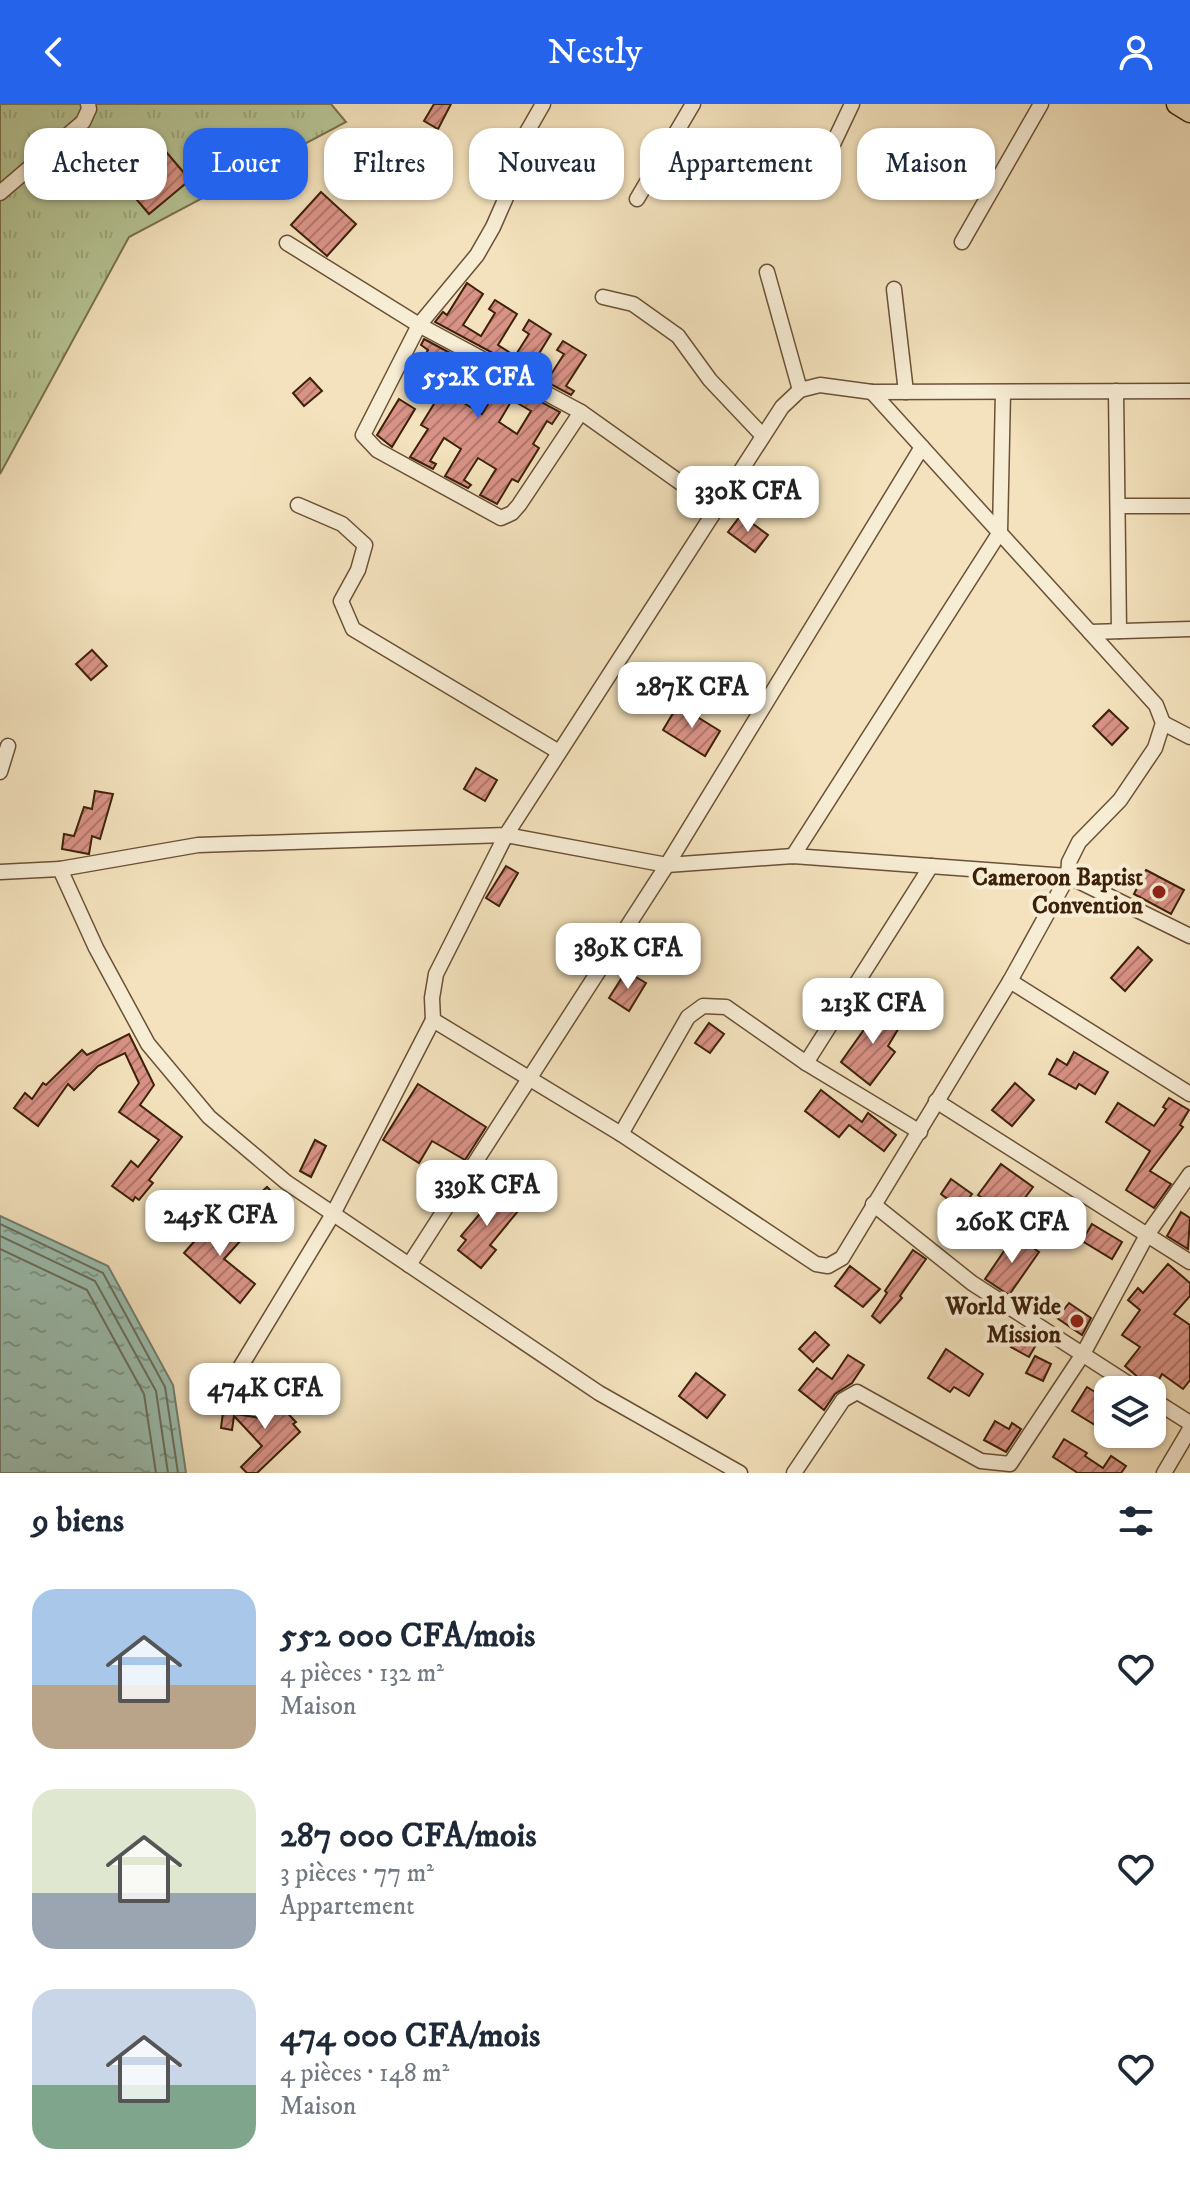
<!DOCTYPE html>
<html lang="fr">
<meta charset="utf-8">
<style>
body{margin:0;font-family:"IM FELL DW Pica",serif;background:#f6f6f7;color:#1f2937;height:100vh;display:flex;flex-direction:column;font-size:30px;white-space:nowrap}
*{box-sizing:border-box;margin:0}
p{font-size:26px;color:#747a83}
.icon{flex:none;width:44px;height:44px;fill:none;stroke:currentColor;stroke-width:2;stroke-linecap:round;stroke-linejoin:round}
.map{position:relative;height:1369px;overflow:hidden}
.sheet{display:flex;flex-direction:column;background:#fff;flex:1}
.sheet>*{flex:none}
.banner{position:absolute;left:24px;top:24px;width:1142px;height:72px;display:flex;gap:16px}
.fabs{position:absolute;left:1094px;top:1272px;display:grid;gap:16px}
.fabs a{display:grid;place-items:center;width:72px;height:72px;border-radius:16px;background:#fff;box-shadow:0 2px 6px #0004;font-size:40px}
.price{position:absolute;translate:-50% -68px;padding:0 18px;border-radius:16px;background:#fff;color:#222;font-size:26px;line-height:52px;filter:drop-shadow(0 2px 4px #0008)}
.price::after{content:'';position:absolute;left:50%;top:48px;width:24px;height:18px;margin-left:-12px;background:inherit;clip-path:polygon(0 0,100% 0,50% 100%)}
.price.current{background:#2563eb;color:#fff}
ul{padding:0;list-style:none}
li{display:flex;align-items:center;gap:24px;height:200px;padding:0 32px}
li span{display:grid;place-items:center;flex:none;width:224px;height:160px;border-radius:24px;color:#555}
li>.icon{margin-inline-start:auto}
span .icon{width:96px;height:96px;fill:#fffc;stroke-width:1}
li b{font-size:34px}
h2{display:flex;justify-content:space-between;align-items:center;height:96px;padding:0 32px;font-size:34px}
.pill{padding:0 28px;border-radius:24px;background:#fff;box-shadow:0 2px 6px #0004;font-size:28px;line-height:72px}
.pill.current{background:#2563eb;color:#fff}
header{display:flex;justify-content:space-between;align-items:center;height:104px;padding:0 32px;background:#2563eb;color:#fff;font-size:36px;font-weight:600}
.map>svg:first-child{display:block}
</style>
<header><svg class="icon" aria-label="back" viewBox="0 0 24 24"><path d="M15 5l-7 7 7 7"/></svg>Nestly<svg class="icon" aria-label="person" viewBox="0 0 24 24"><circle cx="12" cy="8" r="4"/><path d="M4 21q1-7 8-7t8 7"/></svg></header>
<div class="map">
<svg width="1190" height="1369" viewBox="0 0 1190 1369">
<defs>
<pattern id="grass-tufts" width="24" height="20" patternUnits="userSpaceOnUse" patternTransform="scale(2)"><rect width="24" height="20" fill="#b6c494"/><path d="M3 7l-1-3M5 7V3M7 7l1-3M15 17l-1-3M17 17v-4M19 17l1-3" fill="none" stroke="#9ea87e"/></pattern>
<pattern id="water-ripples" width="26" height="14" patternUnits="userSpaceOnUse" patternTransform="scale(2)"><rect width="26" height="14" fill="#9bbeb0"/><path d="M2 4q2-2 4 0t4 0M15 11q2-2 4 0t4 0" fill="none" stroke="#809a8d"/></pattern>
<pattern id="building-hatch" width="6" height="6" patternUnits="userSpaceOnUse" patternTransform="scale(2)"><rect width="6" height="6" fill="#d99286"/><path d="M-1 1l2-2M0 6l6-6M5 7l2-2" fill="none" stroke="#b1776c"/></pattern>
</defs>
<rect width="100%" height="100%" fill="#f3e2bd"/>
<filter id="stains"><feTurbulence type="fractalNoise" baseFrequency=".0025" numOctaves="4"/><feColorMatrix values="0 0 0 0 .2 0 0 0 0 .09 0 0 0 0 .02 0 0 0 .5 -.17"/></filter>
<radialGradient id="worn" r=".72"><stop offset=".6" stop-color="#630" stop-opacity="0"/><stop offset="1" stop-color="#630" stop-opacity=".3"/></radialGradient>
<!-- grass -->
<path fill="url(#grass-tufts)" stroke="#7a724f" stroke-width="2" d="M0,0h331l15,18 -217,115 -129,237z"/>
<!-- water -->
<path fill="url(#water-ripples)" stroke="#767f6e" stroke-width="2" d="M0,1112l108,50 65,119 13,88h-186z"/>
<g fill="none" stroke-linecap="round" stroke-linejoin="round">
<!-- shore -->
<g stroke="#6c705d" stroke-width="2">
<path d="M0,1120l103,49 62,114 13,86"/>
<path d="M0,1132l95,45 61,110 12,82"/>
<path d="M0,1145l87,41 57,104 12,79"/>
</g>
</g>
<!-- building -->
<g fill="url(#building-hatch)" stroke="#3e210a" stroke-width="2" fill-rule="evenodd">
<path d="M434,0h17l-13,25 -14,-8z"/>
<path d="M162,43l28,33 -41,34 -28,-33z"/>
<path d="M321,88l35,32 -29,32 -36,-31z"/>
<path d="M467,179l16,11 -20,31 18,11 14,-23 -6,-4 6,-9 22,14 -19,31 17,11 14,-22 -6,-4 6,-10 22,14 -19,31 18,11 14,-22 -7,-4 6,-9 23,14 -20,31 8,5 -3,4 -136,-73 8,-10 4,3z"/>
<path d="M424,235l136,73 -8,12 -5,-3 -14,23 6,4 -21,34 -6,-3 -15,25 -17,-9 16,-26 -18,-11 -14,22 7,5 -3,3 -23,-12 16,-27 -17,-11 -14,23 6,3 -3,5 -23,-12 18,-28 -7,-4 16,-26 -28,-18 19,-31 -7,-5zM444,256l18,11 -14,23 -18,-12zM478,276l18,11 -14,23 -18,-11zM512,296l19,11 -14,23 -18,-12z"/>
<path d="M310,274l12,13 -18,15 -11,-13z"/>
<path d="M399,295l16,10 -23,38 -15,-12z"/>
<path d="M768,380l12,12 -12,12 -12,-11z"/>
<path d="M741,411l27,20 -13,17 -27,-20z"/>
<path d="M92,546l15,16 -16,14 -15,-16z"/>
<path d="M678,601l42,26 -15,25 -42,-26z"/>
<path d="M1109,606l19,18 -16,17 -19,-19z"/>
<path d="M476,664l21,12 -12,21 -21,-12z"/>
<path d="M95,687l18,3 -13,45 -8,-3 -3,18 -27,-5 2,-15 10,2 10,-29 8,2z"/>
<path d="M506,762l12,7 -19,33 -13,-8z"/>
<path d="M1146,766l38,20 -13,24 -37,-20z"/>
<path d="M1138,843l14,13 -27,31 -14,-13z"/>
<path d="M626,867l20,12 -17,28 -20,-13z"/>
<path d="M880,903l23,14 -15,25 7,6 -25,33 -29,-23z"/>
<path d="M709,919l15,11 -14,19 -15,-10z"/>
<path d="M129,930l25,51 -14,20 42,32 -33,43 4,3 -14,17 -4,-3 -2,4 -21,-15 19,-25 7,6 21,-27 -40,-28 20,-29 -14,-30 -27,13 -24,24 -6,-6 -30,42 -24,-18 11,-15 7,6 11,-16 3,2 36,-35 5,5z"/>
<path d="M1074,948l34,20 -13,22 -16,-10 -3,5 -27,-15 8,-15 10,6z"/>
<path d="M1015,979l19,17 -22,26 -20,-16z"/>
<path d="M418,980l68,43 -21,33 -33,-19 -13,22 -36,-23z"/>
<path d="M821,986l41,32 6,-9 28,22 -12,16 -35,-26 -10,12 -34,-26z"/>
<path d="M1169,994l20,12 -9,15 3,2 -33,44 21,13 -17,24 -28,-18 24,-39 -44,-29 12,-19 36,23 12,-17 -3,-2z"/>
<path d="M315,1036l11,6 -15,31 -11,-6z"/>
<path d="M1001,1060l32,23 -23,31 -32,-23z"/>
<path d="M951,1075l21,15 -17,23 -11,-8 6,-8 -9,-7z"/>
<path d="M267,1083l9,9 -18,16 -8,-9z"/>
<path d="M492,1085l27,21 -29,35 6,5 -15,18 -23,-18 8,-10 -5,-4 22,-26 -4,-4z"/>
<path d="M1181,1108l9,6 -2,31 -21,-13z"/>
<path d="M217,1112l25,23 -18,20 31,25 -15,19 -56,-50z"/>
<path d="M1092,1120l30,18 -10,17 -30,-18z"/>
<path d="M1015,1131l24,17 -30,43 -24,-16z"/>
<path d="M913,1146l13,9 -26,37 2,2 -22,25 -8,-7 15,-23 -2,-2z"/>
<path d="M1168,1160l22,19v13l-16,18 16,11v55l-7,9 -21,-15 -6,11 -16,-6 -15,-13 15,-19 -18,-12 18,-25 -12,-10 10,-12 5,5z"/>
<path d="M850,1162l30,23 -17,18 -28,-21z"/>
<path d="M1069,1199l22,15 -9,17 -25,-17z"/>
<path d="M1022,1224l18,10 -11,19 -18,-10z"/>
<path d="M815,1228l14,13 -16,17 -14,-13z"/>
<path d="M946,1245l37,25 -14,22 -15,-9 -4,5 -22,-14z"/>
<path d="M848,1251l16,10 -12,18 -17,11 -11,16 -25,-20 18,-22 15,11z"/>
<path d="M1035,1252l16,8 -8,17 -17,-8z"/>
<path d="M696,1269l29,22 -18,23 -28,-22z"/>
<path d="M1087,1283l21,13v33l-36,-22z"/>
<path d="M255,1288l11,11 6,-6 24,25 -3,2 7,8 -43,41h-10l-6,-6 21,-21 -28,-30 -2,14 -11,-2 2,-16 44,7 -19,-20z"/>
<path d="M995,1317l14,8 3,-6 9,6 -15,23 -22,-12z"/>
<path d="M1064,1335l23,14 -2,3 18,12 8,-12 15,10 -5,7h-43l-25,-16z"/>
</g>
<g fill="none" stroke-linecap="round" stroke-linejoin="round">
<defs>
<g id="minor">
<path d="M543,0l-16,28 -19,61 -15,34 -16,28 -58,70 -56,110 14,15 124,68 11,-5 7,-8 62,-93"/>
<path d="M816,76l36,-76"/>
<path d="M0,89l83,-71 6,-13 -1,-5"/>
<path d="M637,95l56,-95"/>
<path d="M962,138l79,-138"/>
<path d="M287,139l132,82 162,87 135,96"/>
<path d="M767,168l33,118"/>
<path d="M894,185l12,103"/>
<path d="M603,193l30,7 45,32 32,44 53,56"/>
<path d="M1116,287l3,240"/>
<path d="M872,288l284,313 7,18 -8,25 -35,52 -41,42 -10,20 -1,14 -58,105 -168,277 -14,8 -12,-2 -195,-130 -188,-114 -1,-22 4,-24 70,-139 161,30 126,-9 275,20 122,60"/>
<path d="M298,401l44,19 23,21 -7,25 -17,31 12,28 206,123"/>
<path d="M1118,402h72"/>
<path d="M1090,528l100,-3"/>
<path d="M1163,619l27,14"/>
<path d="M0,668l8,-26"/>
<path d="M793,752l207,-324 3,-140"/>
<path d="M0,768l60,-3"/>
<path d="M1010,877l180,113"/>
<path d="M806,959l125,-197"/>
<path d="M936,997l254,161"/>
<path d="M621,1030l67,-117 15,-11 23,1 80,56 114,69"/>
<path d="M873,1100l99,79 166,107"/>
<path d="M409,1161l258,-400 255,-418"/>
<path d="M241,1262l92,-152 100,-194"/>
<path d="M1152,1295l38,24"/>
<path d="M740,1369l-141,-80 -313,-211 -77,-65 -61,-73 -52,-96 -36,-79 138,-24 308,-10 276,-428 18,-17 20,-5 52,7 318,-1"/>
<path d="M794,1369l49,-73 14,-8 124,69 29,3 73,-110 64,-119 43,-61"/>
<path d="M1164,1369l26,-44"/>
</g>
<path id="highway" d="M1177,0l13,8"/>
</defs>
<!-- minor casing -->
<use href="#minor" stroke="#6b5137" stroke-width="17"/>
<!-- highway casing -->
<use href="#highway" stroke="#3e210a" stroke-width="23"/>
<!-- minor -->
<use href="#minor" stroke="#f7ecd4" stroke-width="14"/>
<!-- highway -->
<use href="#highway" stroke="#f3e2bd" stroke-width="20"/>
</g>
<!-- markers -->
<g fill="#8f2418" stroke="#f7ecd4" stroke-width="3">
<circle cx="1159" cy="788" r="8"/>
<circle cx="1077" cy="1217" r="8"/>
</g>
<g text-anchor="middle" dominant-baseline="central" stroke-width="8" stroke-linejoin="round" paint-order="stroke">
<!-- poi labels -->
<g font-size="24" font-weight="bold" fill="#3e210a" stroke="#f7ecd4" text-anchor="end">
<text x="1143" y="774">Cameroon Baptist<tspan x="1143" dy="28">Convention</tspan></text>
<text x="1061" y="1203">World Wide<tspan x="1061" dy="28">Mission</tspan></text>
</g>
</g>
<rect width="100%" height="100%" filter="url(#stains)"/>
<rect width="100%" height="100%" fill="url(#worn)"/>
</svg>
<div class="fabs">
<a><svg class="icon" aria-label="layers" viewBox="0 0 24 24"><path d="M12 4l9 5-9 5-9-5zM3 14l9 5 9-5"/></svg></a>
</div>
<b class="price current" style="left:478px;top:316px">552K CFA</b>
<b class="price" style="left:748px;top:430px">330K CFA</b>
<b class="price" style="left:692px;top:626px">287K CFA</b>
<b class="price" style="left:628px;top:887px">389K CFA</b>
<b class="price" style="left:873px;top:942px">213K CFA</b>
<b class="price" style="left:487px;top:1124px">339K CFA</b>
<b class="price" style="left:220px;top:1154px">245K CFA</b>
<b class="price" style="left:1012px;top:1161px">260K CFA</b>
<b class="price" style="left:265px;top:1327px">474K CFA</b>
<div class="banner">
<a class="pill">Acheter</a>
<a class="pill current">Louer</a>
<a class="pill">Filtres</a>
<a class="pill">Nouveau</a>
<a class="pill">Appartement</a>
<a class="pill">Maison</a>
</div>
</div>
<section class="sheet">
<h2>9 biens<svg class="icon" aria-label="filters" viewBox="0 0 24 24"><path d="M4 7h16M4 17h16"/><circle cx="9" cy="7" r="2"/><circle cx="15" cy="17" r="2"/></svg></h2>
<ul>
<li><span style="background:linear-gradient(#a9c7e8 60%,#b9a48a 0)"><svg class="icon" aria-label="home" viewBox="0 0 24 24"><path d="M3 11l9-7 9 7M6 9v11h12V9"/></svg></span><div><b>552 000 CFA/mois</b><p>4 pièces · 132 m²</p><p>Maison</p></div><svg class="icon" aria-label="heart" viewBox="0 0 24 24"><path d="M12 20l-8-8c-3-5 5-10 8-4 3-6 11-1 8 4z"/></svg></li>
<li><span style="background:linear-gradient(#dfe7d0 65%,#9aa5b1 0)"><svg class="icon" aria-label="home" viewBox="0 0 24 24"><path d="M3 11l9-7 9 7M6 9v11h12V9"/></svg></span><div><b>287 000 CFA/mois</b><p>3 pièces · 77 m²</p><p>Appartement</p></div><svg class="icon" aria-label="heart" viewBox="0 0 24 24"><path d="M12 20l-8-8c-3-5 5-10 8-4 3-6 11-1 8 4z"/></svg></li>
<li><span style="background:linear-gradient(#c9d6e8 60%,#7fa58c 0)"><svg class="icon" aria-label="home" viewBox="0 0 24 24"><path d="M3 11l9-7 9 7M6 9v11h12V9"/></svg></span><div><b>474 000 CFA/mois</b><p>4 pièces · 148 m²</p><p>Maison</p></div><svg class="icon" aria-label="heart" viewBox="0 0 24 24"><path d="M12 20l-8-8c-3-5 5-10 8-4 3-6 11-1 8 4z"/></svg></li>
</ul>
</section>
